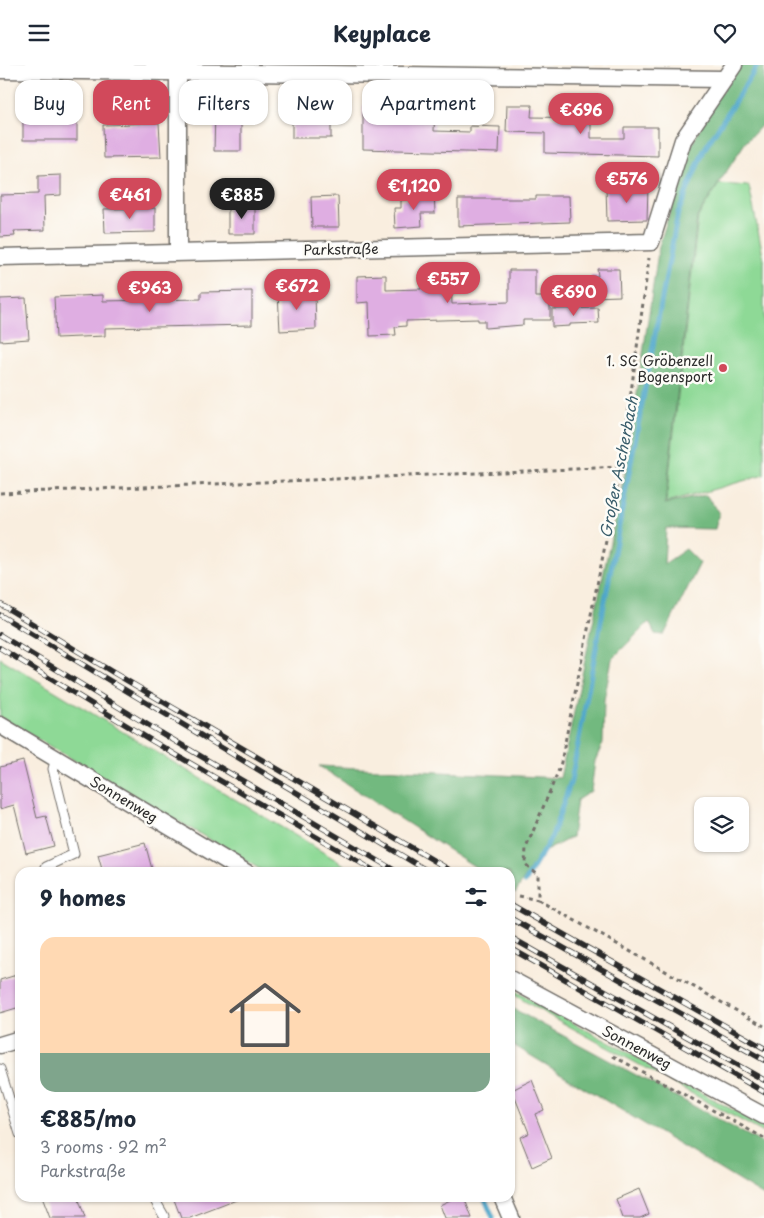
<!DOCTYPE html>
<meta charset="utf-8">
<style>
body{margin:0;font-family:"Playpen Sans",sans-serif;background:#f6f6f7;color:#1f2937;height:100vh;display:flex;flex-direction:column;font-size:19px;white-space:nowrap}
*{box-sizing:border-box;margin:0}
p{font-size:16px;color:#747a83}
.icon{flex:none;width:28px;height:28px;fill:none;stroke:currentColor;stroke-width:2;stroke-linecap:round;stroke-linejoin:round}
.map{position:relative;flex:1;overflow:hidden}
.side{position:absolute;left:15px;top:802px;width:500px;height:335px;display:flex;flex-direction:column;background:#fff;border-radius:15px;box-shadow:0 1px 4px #0004}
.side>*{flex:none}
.top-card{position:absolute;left:15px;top:15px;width:500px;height:45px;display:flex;gap:10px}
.fabs{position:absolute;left:694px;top:732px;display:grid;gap:10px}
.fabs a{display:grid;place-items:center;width:55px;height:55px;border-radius:10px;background:#fff;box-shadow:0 1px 4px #0004;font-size:25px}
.price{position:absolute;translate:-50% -42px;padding:0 11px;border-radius:18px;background:#d1495b;color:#fff;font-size:16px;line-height:32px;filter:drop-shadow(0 1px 2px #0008)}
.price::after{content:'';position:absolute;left:50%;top:30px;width:15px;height:11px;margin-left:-8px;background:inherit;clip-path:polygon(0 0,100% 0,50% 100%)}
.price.on{background:#222;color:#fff}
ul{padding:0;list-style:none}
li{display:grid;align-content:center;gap:10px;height:265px;padding:0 25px}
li+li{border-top:1px solid #e0e1e3}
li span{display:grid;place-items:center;height:155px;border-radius:15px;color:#555}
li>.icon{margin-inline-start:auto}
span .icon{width:90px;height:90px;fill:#fffc;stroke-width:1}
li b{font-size:21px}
h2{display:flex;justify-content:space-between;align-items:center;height:60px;padding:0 25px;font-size:21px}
.tag{padding:0 18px;border-radius:15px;background:#fff;box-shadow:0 1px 4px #0004;font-size:18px;line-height:45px}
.tag.on{background:#d1495b;color:#fff}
header{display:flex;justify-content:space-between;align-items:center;height:65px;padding:0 25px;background:#fff;font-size:22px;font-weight:700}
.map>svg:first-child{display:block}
</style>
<header><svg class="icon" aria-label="menu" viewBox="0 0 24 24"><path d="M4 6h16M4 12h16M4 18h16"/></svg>Keyplace<svg class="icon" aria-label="heart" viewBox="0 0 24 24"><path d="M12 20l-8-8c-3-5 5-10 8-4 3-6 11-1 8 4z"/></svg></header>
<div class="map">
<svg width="764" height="1153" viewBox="0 0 764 1153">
<rect width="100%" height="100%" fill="#fdfcf7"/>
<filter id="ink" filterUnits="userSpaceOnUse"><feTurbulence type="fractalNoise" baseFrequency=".02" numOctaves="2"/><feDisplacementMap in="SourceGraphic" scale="10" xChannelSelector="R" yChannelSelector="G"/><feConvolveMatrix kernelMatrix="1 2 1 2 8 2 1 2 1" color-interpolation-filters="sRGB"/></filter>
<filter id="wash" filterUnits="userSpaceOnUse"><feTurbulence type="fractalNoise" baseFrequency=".0096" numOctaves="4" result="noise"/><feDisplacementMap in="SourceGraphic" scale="20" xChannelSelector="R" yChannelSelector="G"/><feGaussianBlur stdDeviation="1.12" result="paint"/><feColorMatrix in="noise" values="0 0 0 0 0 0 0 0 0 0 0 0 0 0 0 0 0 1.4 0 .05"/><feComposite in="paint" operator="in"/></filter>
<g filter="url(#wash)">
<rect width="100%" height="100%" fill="#f9eedf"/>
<!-- green -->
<g fill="#8ed996" stroke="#5c8260">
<path d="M719,119l30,2 15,74v215l-98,28 32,-286z"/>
<path d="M0,593l356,214h-91l-265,-155z"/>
<path d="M513,925l251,137v6l-221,-121 -27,-16z"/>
</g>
<!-- forest -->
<g fill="#72b97f" stroke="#4e7255">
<path d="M742,0h22v60h-2l-17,18 -48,74 -32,287 41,-9 13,18 -4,16 -49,-1 -2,36 22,-15 14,14 -36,72 -9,-1 -6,-12 -37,37 -8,41 -1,43 -8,18 -4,30 -14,9 -5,37 -32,17 -25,39 -5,-3v-17l-27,-1 -164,-106 241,12 66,-311 33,-221 31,-98 25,-48z"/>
<path d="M510,942l254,137v52l-254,-153z"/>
</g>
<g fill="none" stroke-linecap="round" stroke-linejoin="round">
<!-- stream -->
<g stroke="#4ba5c9" stroke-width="5">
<path d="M525,817l27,-46 19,-55 107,-568 26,-63 54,-85"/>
<path d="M484,1132l9,21"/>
</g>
</g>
<g id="blocks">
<!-- building -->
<g fill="#dfaee2">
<path d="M405,39l30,1 -1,26 36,1v-6l30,1 -1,26 -136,-4v-43h42z"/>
<path d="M507,40h25l-1,12 60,1v20h33v-11h34v29l-113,-3v-20l-39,-1z"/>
<rect x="23" y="46" width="54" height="29"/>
<path d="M215,46l26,1v39h-27z"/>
<rect x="292" y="46" width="39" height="27"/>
<path d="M159,58l2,34 -57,1 -1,-33z"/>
<path d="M61,110v20l-17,1 1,34 -31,1 1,5 -15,1v-42l38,-1v-18z"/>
<path d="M606,122h42l-1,33 -40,1z"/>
<path d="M421,127h13l1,21h-14l1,13 -27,2 -1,-20h7v-8l20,-1z"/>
<path d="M338,131l1,31h-27l-1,-30z"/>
<path d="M536,131h33l1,26 -112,4v-27h78z"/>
<path d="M255,140v29h-27v-28z"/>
<path d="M155,143v24l-50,1 -1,-24z"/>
<path d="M597,204h22l1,27 -28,1 -1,-21h7z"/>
<path d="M509,205h26v27h15v23h-27v5l-38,3v-7h-7v-2l-72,2v5l-11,1 1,8 -26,1 -1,-34 -12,1v-27l29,-1v15l35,-1v-8l30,-1 1,24 57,-2z"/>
<path d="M252,226v34l-147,3v8l-49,2 -2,-41 49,-2v6l98,-2v-7z"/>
<path d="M315,227l1,37 -36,2 -2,-38z"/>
<path d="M26,233l3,41 -29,2v-42z"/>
<path d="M598,243l1,15 -29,1v2l-18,1v-18z"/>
<path d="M23,696l14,57 9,-2 8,30 -28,7 -12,-48 -14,4v-42z"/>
<path d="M145,778l8,30h-50l-5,-18z"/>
<path d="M20,909v33l-20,6v-33z"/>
<path d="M532,1015l12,30 -9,4 17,44 -20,9 -12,-30 9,-4 -17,-43z"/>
<path d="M639,1124l10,25 -9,4h-17l-7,-19z"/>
<path d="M42,1132h36l7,21h-35z"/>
<path d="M173,1132h66v2l-49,19h-9z"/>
<path d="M456,1132h8l8,21h-27l-5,-13z"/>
</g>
</g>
</g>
<g filter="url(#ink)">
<use href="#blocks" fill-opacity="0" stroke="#736f6a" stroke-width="1"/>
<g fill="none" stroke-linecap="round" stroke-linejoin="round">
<defs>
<g id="lane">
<path d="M46,802l28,-13 -21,-85 3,-11"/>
<path d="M0,1004l20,65"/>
<path d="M153,1132l11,19"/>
</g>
<g id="street">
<path d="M0,5l723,9"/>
<path d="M178,187v-187"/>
<path d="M0,192l651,-15 32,-102 51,-75"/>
<path d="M0,660l247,148"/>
<path d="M510,914l254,137"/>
<path d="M0,980l20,-6"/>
<path d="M502,1132l9,21"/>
</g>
</defs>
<!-- lane casing -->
<use href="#lane" stroke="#736f6a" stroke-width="11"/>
<!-- street casing -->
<use href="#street" stroke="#736f6a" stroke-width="19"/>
<!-- path -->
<g stroke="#736f6a" stroke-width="3" stroke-dasharray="4 4" stroke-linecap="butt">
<path d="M0,428l621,-26"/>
<path d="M519,831l19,4v-25l-13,-11 1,-16 34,-81 61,-300 28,-209"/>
<path d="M538,835l226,126"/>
<path d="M613,991l151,82"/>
</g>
<!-- lane -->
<use href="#lane" stroke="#fff" stroke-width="9"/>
<!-- street -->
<use href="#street" stroke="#fff" stroke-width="16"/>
<defs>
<g id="rail">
<path d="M0,539l114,69 341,200"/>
<path d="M0,550l431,258"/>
<path d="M0,570l153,93 246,145"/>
<path d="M0,583l149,91 229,134"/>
<path d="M510,839l254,144"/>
<path d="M510,853l254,142"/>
<path d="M510,872l254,143"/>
<path d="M510,883l254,144"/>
</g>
</defs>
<!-- rail casing -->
<use href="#rail" stroke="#2b2b2b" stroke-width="5.5"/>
<!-- rail -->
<use href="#rail" stroke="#fdfcf7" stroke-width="4" stroke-dasharray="11" stroke-linecap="butt"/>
</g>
</g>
<!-- markers -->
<circle fill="#d1495b" stroke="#fdfcf7" stroke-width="2" cx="723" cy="303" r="5"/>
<g text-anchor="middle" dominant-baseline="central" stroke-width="5" stroke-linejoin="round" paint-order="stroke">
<!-- street labels -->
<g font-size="14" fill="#2b2b2b" stroke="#fdfcf7">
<text transform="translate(341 184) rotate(-1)">Parkstraße</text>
<text transform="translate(124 734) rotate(31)">Sonnenweg</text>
<text transform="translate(637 982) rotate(28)">Sonnenweg</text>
</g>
<!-- poi labels -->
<g font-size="14" fill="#2b2b2b" stroke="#fdfcf7" text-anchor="end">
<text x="713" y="295">1. SC Gröbenzell<tspan x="713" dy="16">Bogensport</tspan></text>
</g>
<!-- water labels -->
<g font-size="15" font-style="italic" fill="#385c6a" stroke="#fdfcf7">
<text transform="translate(618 402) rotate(-79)">Großer Ascherbach</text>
</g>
</g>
</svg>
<div class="fabs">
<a><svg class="icon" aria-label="layers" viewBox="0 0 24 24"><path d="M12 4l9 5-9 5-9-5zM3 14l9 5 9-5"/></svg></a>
</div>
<b class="price" style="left:581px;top:70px">€696</b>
<b class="price" style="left:627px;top:139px">€576</b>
<b class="price" style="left:414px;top:146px">€1,120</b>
<b class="price" style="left:130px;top:155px">€461</b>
<b class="price on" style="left:242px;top:155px">€885</b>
<b class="price" style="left:448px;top:239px">€557</b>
<b class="price" style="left:297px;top:246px">€672</b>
<b class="price" style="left:150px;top:248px">€963</b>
<b class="price" style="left:574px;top:252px">€690</b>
<div class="top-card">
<a class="tag">Buy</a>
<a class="tag on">Rent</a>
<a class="tag">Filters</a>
<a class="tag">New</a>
<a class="tag">Apartment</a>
</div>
<section class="side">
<h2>9 homes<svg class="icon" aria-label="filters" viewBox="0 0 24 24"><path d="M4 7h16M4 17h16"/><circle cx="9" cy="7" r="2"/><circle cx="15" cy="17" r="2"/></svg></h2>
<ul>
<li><span style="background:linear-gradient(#ffd9b3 75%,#7fa58c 0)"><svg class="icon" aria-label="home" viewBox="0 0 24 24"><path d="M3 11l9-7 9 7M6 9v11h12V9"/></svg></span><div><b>€885/mo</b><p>3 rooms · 92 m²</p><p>Parkstraße</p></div></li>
</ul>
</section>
</div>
